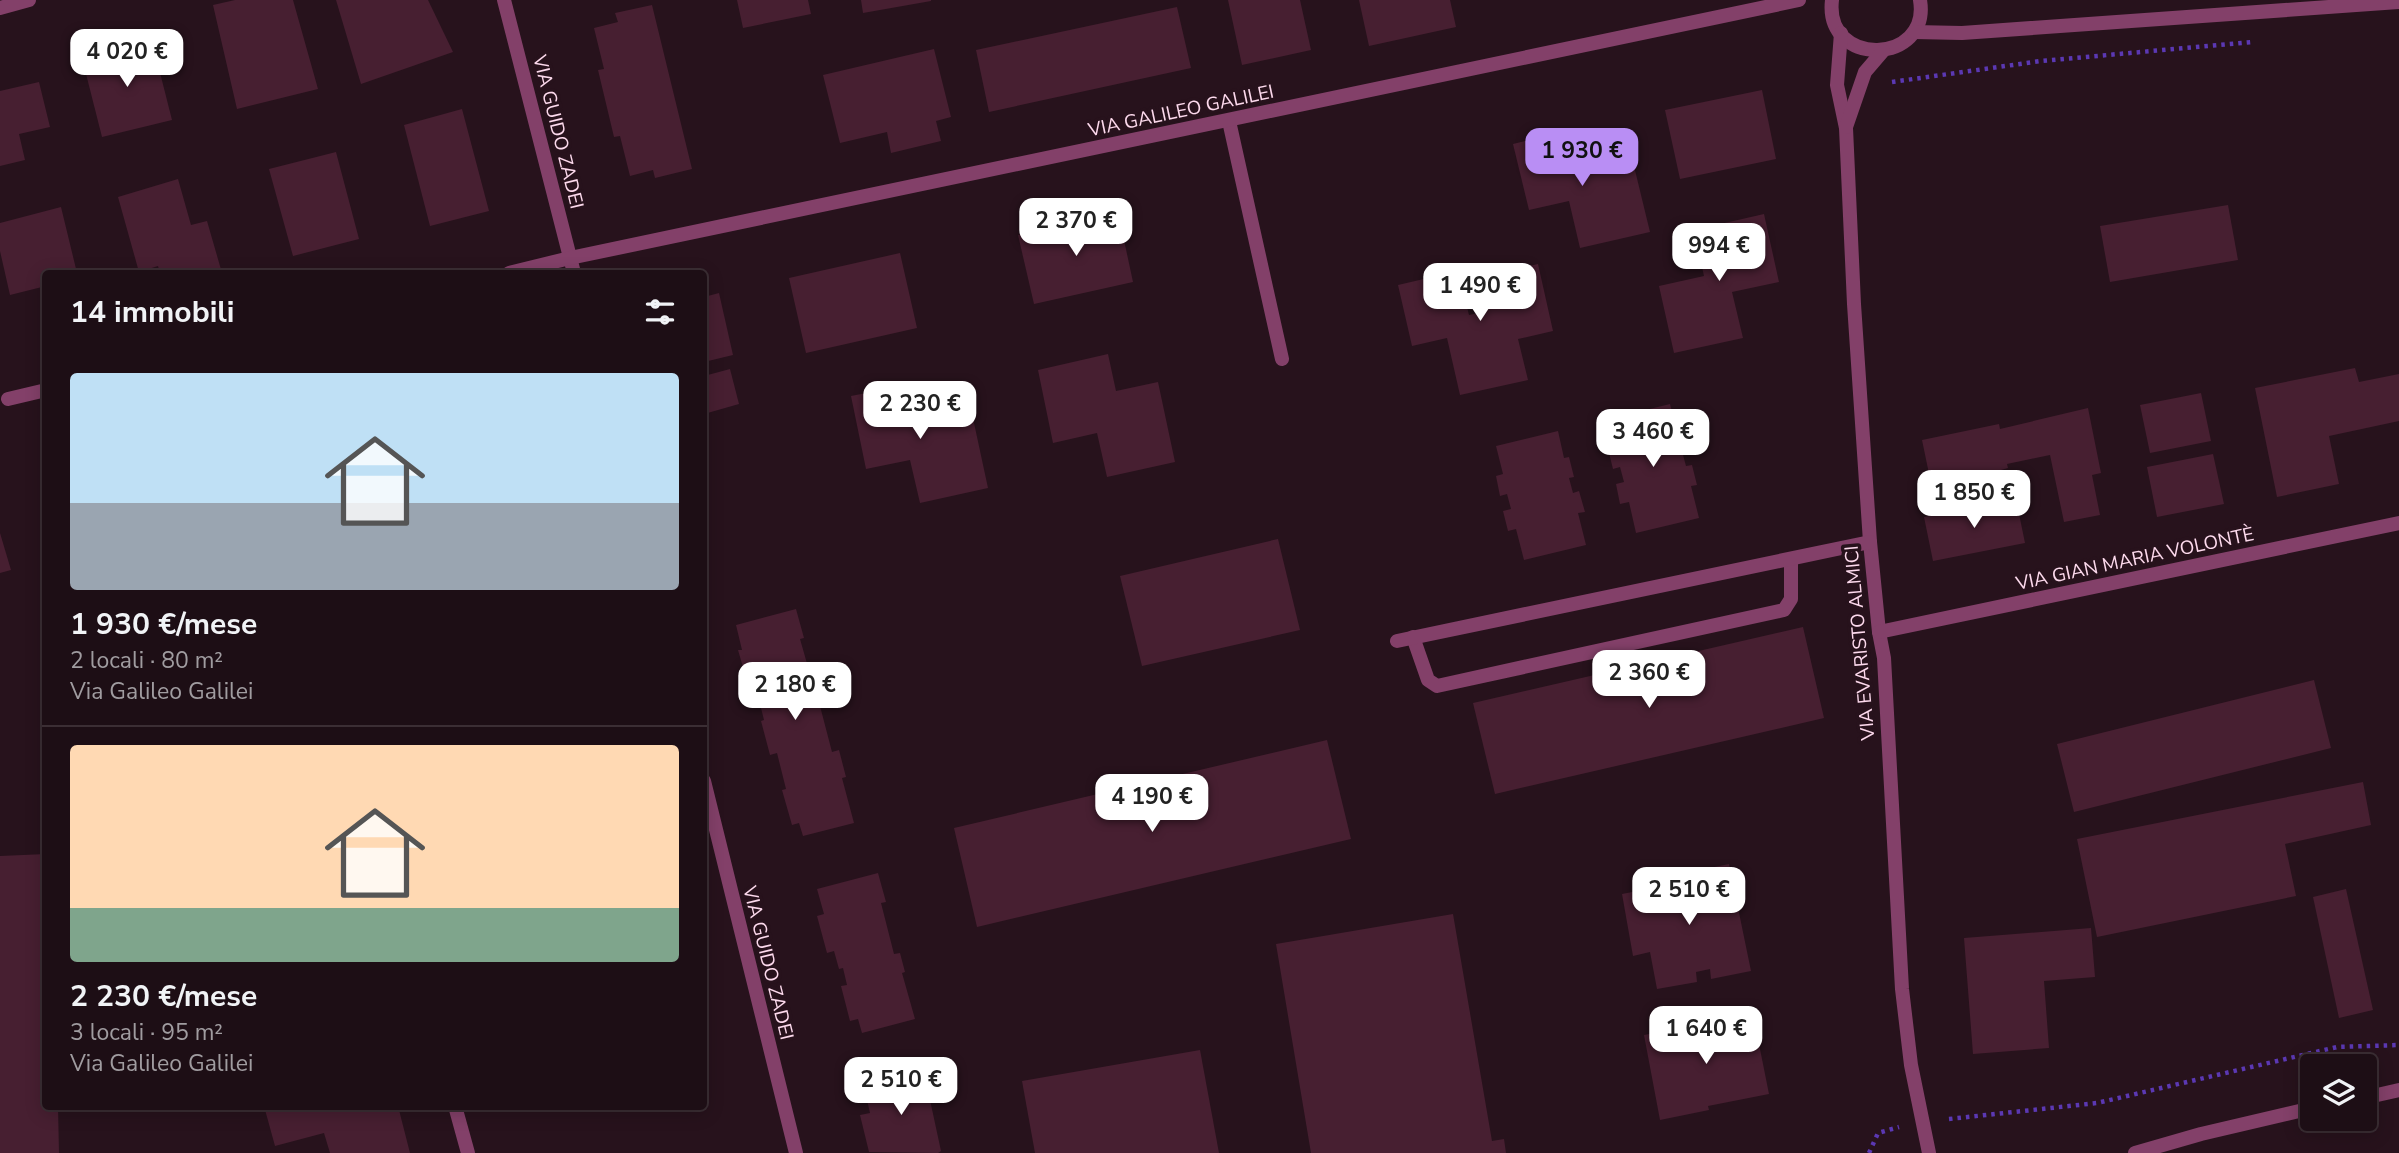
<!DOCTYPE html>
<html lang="it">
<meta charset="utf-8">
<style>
body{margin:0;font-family:"Nunito Sans",sans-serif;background:#2a1c22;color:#f1f3f6;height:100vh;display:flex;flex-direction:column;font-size:26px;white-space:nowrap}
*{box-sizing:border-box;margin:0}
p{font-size:23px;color:#a09ca0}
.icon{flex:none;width:38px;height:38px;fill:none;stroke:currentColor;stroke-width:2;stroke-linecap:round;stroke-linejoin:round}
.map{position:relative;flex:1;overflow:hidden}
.side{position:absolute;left:42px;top:270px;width:665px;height:840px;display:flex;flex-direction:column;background:#1d0e15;border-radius:7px;box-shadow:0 4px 18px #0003,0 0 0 2px #3b2e34}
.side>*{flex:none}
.buttons{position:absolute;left:2300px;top:1054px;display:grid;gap:14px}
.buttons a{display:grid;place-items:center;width:77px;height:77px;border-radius:7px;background:#1d0e15;box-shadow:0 4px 18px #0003,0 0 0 2px #3b2e34;font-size:35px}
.price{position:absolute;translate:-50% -60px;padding:0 16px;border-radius:14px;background:#fff;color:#222;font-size:23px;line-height:46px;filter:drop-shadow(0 2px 4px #0008)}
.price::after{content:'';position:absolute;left:50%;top:42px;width:21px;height:16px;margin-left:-10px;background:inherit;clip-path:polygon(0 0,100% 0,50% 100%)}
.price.selected{background:#b98ef4;color:#111}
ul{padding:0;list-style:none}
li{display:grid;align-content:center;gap:14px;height:371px;padding:0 28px}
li+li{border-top:2px solid #3b2e34}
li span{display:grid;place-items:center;height:217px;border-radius:7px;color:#555}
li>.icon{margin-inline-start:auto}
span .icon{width:126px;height:126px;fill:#fffc;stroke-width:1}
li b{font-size:30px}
h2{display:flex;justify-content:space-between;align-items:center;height:84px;padding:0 28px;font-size:30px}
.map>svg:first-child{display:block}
</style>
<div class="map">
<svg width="2399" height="1153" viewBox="0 0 2399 1153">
<rect width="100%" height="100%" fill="#27121c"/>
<!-- building -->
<g fill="#471f31">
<path d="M235,0h58l25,89 -81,20 -24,-104z"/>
<path d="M336,0h92l25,52 -92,32z"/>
<path d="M737,0h71l3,14 -68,14z"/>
<path d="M861,0h70v1l-68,12z"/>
<path d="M1228,0h72l11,50 -69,15z"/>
<path d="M1359,0h91l6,27 -87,19z"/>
<path d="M652,5l40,164 -37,9 -2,-8 -23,6 -10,-40 -6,1 -16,-67 6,-1 -10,-41 24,-6 -3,-9z"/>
<path d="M1177,7l14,61 -202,44 -13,-62z"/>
<path d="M152,41l20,79 -70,17 -20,-79z"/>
<path d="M934,49l17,68 -15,4 5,20 -50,12 -4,-21 -47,11 -17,-68z"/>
<path d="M39,82l11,45 -31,7 6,26 -25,6v-75z"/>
<path d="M1762,90l14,69 -96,20 -15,-69z"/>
<path d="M462,109l27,102 -59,15 -26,-101z"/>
<path d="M1578,128l11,44 44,-10 17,70 -70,16 -11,-47 -40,9 -16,-66z"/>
<path d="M336,152l23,87 -66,17 -24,-87z"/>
<path d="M178,179l13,46 16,-4 15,52h-62l-2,-7 -19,6 -21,-75z"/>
<path d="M2228,205l10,55 -128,22 -10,-56z"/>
<path d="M61,207l16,66h-31v13l-36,9 -10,-44v-28z"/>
<path d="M1118,212l15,70 -99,22 -16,-69z"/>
<path d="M1764,214l15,68 -47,10 11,46 -69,15 -15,-67 45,-10 -10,-46z"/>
<path d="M900,253l17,75 -111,25 -17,-75z"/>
<path d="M1538,264l15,67 -35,8 10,41 -68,15 -13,-57 -35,8 -14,-61 60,-14 11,44 14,-3 -7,-34z"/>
<path d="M719,293l14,62 -29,7v-65z"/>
<path d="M1108,354l8,37 42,-9 17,80 -68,15 -10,-44 -44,10 -15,-73z"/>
<path d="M2355,368l4,14 40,-8v47l-70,15 10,48 -62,13 -22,-109z"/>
<path d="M730,369l9,35 -35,10v-38z"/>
<path d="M921,382l8,36 42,-9 17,79 -68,15 -10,-43 -44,9 -15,-73z"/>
<path d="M2201,393l10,48 -61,12 -10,-48z"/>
<path d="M1670,404l7,27 5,-1 4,20 -4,1 4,15 6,-1 5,20 -6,1 8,32 -63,15 -7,-31 -9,2 -4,-20 8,-2 -4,-15 -7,2 -5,-20 7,-2 -6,-28z"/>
<path d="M2088,408l13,65 -9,2 8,40 -36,7 -14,-67 -43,9 1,4 -7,2 2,10 -70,13 -11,-53 77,-16 1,5z"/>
<path d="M1558,431l6,27 5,-1 5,20 -5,1 4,15 6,-2 6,21 -7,1 8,32 -62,15 -8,-31 -8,2 -5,-20 8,-2 -4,-15 -7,2 -4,-20 7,-2 -7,-28z"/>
<path d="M2213,454l11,50 -67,13 -10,-50z"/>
<path d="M46,460v17h-2l-3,-16z"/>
<path d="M2016,499l9,44 -92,18 -9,-44z"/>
<path d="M0,533l11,37 -11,3z"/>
<path d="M1278,539l22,91 -158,36 -22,-90z"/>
<path d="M796,609l8,29 -4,1 12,42 2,5 5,-1 6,20 -5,1 12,46 7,-2 7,27 -4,1 12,45 -51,13 -4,-13 -7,2 -10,-35 4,-1 -9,-36 -7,2 -9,-34 3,-1 -6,-24 -3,-9 -6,1 -11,-38h4l-6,-25z"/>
<path d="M1803,627l21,91 -329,76 -22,-91z"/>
<path d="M2314,680l17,68 -257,64 -17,-68z"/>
<path d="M1327,740l24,99 -374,88 -23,-99z"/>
<path d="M2363,782l8,43 -86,19 11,52 -199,41 -20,-98z"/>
<path d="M46,854v252h12l1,47h-59v-297z"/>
<path d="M1729,864l22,107 -40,8 -1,-10 -14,3 1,10 -40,7 -7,-37 -17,4 -11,-62 46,-9 -2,-8z"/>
<path d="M878,873l8,29 -5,1 13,51 6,-1 5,19 -3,1 13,46 -53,14 -4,-14 -8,2 -9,-35 6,-1 -4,-17 -4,1 -5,-18 -7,2 -10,-37 7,-2 -7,-25z"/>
<path d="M2346,889l27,121 -34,8 -26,-121z"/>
<path d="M1453,914l39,227 12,-2 2,14h-195l-35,-209z"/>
<path d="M2091,928l4,49 -51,4 5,67 -76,6 -9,-116z"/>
<path d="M1753,1014l16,80 -61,12 1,4 -49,10 -16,-85z"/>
<path d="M1200,1050l19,103h-184l-13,-72z"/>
<path d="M924,1072l17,79 -3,2 -69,-1 -9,-37 10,-2 -6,-26z"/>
<path d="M264,1106h134l12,47h-80l-6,-20 -49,13z"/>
</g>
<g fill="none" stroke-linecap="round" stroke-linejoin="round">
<!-- path -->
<g stroke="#5b38b3" stroke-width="4.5" stroke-dasharray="3.5 5" stroke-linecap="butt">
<path d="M1892,82l149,-21 211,-19"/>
<path d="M1949,1119l148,-16 240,-56 62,-2"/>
<path d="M1869,1153l9,-20 21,-6"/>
</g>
<!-- service -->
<path stroke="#834069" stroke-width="14" d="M1413,637l15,43 9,6 347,-76 7,-11v-40"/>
<!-- minor -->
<g stroke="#834069" stroke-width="14">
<path d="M504,0l70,273"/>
<path d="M1832,0c-8,68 99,65 88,0"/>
<path d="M0,8l29,-8"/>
<path d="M1914,32l48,1 437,-31"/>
<path d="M1841,33l-4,52 9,43 8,176 16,238 9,90 5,26 18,331 9,76 18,88"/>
<path d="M1229,121l53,238"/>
<path d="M1846,127l19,-55 18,-21"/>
<path d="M509,273l61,-15 1229,-258"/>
<path d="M8,399l38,-9"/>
<path d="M1879,632l520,-109"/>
<path d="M1397,641l473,-99"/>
<path d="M704,781l92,372"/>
<path d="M455,1106l13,47"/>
</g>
<!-- tertiary -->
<g stroke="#834069" stroke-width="14">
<path d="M2364,1098l35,-8"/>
<path d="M2135,1153l66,-19 111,-26"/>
</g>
</g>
<g text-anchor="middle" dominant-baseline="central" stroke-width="7" stroke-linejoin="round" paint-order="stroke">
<!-- street labels -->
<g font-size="19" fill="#fddaed" stroke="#27121c">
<text transform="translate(1181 111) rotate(-12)">VIA GALILEO GALILEI</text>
<text transform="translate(558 132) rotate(76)">VIA GUIDO ZADEI</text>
<text transform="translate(2135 559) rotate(-12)">VIA GIAN MARIA VOLONTÈ</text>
<text transform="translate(1860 643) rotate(-95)">VIA EVARISTO ALMICI</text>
<text transform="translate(768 963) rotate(76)">VIA GUIDO ZADEI</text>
</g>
</g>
</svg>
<div class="buttons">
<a><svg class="icon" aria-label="layers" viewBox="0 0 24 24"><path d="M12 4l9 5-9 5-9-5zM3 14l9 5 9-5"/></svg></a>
</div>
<b class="price" style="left:127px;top:89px">4 020 €</b>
<b class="price selected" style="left:1582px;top:188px">1 930 €</b>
<b class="price" style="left:1076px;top:258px">2 370 €</b>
<b class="price" style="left:1719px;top:283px">994 €</b>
<b class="price" style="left:1480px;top:323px">1 490 €</b>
<b class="price" style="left:920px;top:441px">2 230 €</b>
<b class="price" style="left:1653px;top:469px">3 460 €</b>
<b class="price" style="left:1974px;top:530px">1 850 €</b>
<b class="price" style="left:1649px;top:710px">2 360 €</b>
<b class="price" style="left:795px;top:722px">2 180 €</b>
<b class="price" style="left:1152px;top:834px">4 190 €</b>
<b class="price" style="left:1689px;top:927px">2 510 €</b>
<b class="price" style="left:1706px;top:1066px">1 640 €</b>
<b class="price" style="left:901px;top:1117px">2 510 €</b>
<section class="side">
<h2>14 immobili<svg class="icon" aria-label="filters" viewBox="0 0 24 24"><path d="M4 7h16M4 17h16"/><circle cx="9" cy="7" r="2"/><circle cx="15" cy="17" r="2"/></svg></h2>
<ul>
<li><span style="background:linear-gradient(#bfe0f5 60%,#9aa5b1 0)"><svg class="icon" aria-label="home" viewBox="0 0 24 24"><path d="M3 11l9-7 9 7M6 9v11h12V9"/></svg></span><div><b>1 930 €/mese</b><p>2 locali · 80 m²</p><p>Via Galileo Galilei</p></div></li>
<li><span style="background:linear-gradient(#ffd9b3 75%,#7fa58c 0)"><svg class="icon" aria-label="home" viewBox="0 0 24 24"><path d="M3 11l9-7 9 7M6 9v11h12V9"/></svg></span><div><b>2 230 €/mese</b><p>3 locali · 95 m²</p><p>Via Galileo Galilei</p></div></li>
</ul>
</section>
</div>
